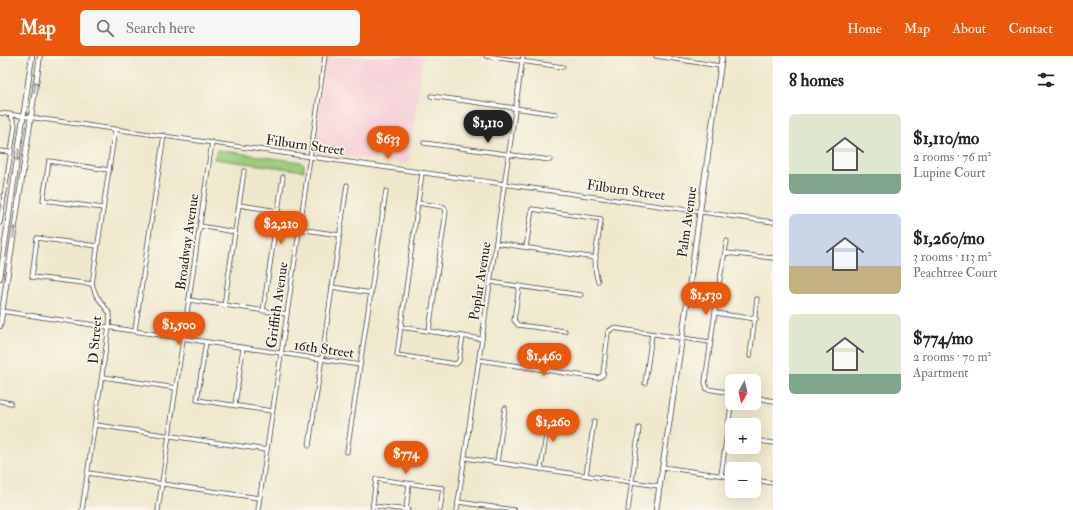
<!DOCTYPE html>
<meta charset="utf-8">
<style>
body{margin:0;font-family:"IM FELL Double Pica",serif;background:#f6f6f6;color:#222;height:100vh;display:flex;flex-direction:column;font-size:15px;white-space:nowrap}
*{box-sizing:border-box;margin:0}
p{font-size:13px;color:#767676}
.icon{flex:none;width:22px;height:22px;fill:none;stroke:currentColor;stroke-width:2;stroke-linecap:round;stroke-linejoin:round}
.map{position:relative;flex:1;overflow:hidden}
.drawer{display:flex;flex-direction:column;background:#fff;width:300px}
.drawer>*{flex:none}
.needle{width:26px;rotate:188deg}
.tools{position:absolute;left:725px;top:318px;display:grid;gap:8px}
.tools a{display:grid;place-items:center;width:36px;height:36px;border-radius:6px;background:#fff;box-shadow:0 4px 16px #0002;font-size:20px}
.price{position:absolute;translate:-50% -34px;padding:0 9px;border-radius:14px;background:#ea580c;color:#fff;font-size:13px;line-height:26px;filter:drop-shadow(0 1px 2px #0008)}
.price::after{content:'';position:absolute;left:50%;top:24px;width:12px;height:9px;margin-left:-6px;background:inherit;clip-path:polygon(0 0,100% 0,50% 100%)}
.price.on{background:#222;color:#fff}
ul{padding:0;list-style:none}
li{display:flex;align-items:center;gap:12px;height:100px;padding:0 16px}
li span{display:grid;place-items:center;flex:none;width:112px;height:80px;border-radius:6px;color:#555}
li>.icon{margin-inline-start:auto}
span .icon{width:48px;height:48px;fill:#fffc;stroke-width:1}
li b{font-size:17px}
h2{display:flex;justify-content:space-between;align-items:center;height:48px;padding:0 16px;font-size:17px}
header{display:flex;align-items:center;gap:24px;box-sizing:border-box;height:56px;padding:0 20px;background:#ea580c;color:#fff}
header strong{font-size:19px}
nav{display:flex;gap:22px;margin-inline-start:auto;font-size:14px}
.search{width:280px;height:36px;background:#f6f6f6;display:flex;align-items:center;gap:10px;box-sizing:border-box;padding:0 14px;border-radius:6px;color:#767676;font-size:15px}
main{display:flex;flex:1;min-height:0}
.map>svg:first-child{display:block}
</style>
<header>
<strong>Map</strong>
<div class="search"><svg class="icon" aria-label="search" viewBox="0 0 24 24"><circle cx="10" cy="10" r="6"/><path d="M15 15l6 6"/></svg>Search here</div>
<nav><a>Home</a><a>Map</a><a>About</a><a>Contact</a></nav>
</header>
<main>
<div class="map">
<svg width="773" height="454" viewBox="0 0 773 454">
<rect width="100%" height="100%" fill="#fbf7ec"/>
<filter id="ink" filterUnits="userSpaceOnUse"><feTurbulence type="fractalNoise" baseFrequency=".025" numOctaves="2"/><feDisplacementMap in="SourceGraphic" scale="8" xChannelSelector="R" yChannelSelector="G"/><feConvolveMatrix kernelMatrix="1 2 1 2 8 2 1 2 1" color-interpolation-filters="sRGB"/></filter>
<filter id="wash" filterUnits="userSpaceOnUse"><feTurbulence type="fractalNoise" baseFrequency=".012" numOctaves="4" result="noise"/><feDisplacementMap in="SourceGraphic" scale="16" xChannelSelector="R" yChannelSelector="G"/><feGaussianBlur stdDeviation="0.9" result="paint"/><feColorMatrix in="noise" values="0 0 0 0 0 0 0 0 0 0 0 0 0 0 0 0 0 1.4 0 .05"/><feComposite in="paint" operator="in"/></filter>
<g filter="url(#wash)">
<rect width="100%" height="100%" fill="#efe8cd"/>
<!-- built -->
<path fill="#f6cfd7" d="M326,0h97l-15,108 -94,-12z"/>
<!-- green -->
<path fill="#9ccc7b" stroke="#5c744c" d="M217,94l84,12 3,3v6l-90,-12z"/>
</g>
<g filter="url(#ink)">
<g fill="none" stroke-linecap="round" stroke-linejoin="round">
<defs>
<g id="minor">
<path d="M486,0l77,11"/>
<path d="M656,0l64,10"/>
<path d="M431,40l125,18"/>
<path d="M0,57l773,109"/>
<path d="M424,87l126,17"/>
<path d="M0,95l11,1"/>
<path d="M422,117l-25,182 59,9 3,-3 4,-25"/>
<path d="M418,147l26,4 2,4 -17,120"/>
<path d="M239,149l39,6"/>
<path d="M103,152l-60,-8 6,-39 60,9"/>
<path d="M0,167l15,-98 -5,-11"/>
<path d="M200,170l35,6"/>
<path d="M299,173l41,6"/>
<path d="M727,185l-8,43 -14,98 2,7 25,4"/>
<path d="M496,187l100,15"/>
<path d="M526,191l6,-38 69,10c-2,19 -10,44 -3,62"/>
<path d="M726,197l47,5"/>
<path d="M490,226l91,13"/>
<path d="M92,228l-60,-7 5,-39 60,8"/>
<path d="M332,231l39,6"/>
<path d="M519,231l-5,33 4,5 47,6"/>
<path d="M189,244l98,14"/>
<path d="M224,250l20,-135"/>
<path d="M1,255l359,54"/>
<path d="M263,255l20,-134"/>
<path d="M715,257l41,6"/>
<path d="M400,271l82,12"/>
<path d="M135,274l29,-195"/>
<path d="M206,286l-9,58 75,11"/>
<path d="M750,300l7,-57"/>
<path d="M479,304l119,18 5,-3 5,-43 5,-4 97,14"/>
<path d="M103,321l73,11"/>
<path d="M645,327l7,-49"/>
<path d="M754,341l19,4"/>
<path d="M0,345l11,2"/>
<path d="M235,349l8,-57"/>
<path d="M96,369l171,25"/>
<path d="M754,384l19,3"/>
<path d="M309,390l38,-261"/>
<path d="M347,396l39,-261"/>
<path d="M465,402l194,28"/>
<path d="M497,406l8,-54"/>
<path d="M662,411l70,10"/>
<path d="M541,413l8,-54"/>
<path d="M88,417l171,25"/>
<path d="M586,419l8,-54"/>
<path d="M721,419l11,-76"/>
<path d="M754,424l19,3"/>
<path d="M458,446l56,8"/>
<path d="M373,450l35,4"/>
<path d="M82,454l27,-183 1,-13 -14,-19 -4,-11 23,-155"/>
<path d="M158,454l54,-368"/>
<path d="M258,454l67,-454"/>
<path d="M372,454l4,-31 67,9 -3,22"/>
<path d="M406,454l3,-26"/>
<path d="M457,454l66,-454"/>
<path d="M628,454l11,-82"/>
</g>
<g id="major">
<path d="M0,222l32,-222"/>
<path d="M0,270l40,-270"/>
<path d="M656,454l26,-172 40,-282"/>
</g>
</defs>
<!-- minor casing -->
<use href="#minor" stroke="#3c3b37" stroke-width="5"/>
<!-- major casing -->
<use href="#major" stroke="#3c3b37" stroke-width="6"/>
<!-- minor -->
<use href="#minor" stroke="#fff" stroke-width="3.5"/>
<!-- major -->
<use href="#major" stroke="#fff" stroke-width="4.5"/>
</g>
<!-- one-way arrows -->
<defs><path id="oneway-shaft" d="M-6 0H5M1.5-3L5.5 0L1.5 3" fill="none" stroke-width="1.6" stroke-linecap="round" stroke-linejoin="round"/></defs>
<g stroke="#999">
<use href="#oneway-shaft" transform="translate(35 31) rotate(-82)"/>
<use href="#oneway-shaft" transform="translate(18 99) rotate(98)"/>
<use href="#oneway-shaft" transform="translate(14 176) rotate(-82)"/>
</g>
</g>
<g text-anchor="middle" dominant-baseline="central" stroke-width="3" stroke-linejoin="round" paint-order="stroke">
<!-- street labels -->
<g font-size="14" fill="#1c1c1c" stroke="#fbf7ec">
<text transform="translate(305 89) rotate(8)">Filburn Street</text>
<text transform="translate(626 134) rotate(8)">Filburn Street</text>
<text transform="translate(687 166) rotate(-82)">Palm Avenue</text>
<text transform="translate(187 186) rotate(-82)">Broadway Avenue</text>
<text transform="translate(480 225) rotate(-81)">Poplar Avenue</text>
<text transform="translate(277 249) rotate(-82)">Griffith Avenue</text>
<text transform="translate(95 284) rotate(-86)">D Street</text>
<text transform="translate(324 293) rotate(8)">16th Street</text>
</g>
</g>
</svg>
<div class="tools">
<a><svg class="needle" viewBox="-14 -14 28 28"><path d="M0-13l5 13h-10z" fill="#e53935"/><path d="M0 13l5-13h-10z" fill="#767676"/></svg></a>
<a>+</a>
<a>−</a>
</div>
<b class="price on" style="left:488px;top:88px">$1,110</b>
<b class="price" style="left:388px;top:104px">$633</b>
<b class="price" style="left:281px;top:189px">$2,210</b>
<b class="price" style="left:706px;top:260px">$1,530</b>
<b class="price" style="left:179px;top:290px">$1,500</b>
<b class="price" style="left:544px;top:321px">$1,460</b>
<b class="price" style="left:553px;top:387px">$1,260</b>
<b class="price" style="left:406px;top:419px">$774</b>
</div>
<section class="drawer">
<h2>8 homes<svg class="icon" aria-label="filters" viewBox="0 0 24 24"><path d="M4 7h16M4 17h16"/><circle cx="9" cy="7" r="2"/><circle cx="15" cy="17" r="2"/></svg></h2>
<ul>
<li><span style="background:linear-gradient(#dfe7d0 75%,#7fa58c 0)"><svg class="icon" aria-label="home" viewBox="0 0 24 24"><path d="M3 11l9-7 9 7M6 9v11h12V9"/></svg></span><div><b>$1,110/mo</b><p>2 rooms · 76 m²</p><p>Lupine Court</p></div></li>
<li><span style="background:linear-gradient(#c9d6e8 65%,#c2b280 0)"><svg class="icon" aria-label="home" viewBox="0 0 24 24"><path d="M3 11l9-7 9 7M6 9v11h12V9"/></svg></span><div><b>$1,260/mo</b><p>3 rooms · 113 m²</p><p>Peachtree Court</p></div></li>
<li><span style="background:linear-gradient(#dfe7d0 75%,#7fa58c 0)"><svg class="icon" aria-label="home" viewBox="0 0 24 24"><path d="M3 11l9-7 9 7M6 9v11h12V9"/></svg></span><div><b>$774/mo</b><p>2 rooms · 70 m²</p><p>Apartment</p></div></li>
</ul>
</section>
</main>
